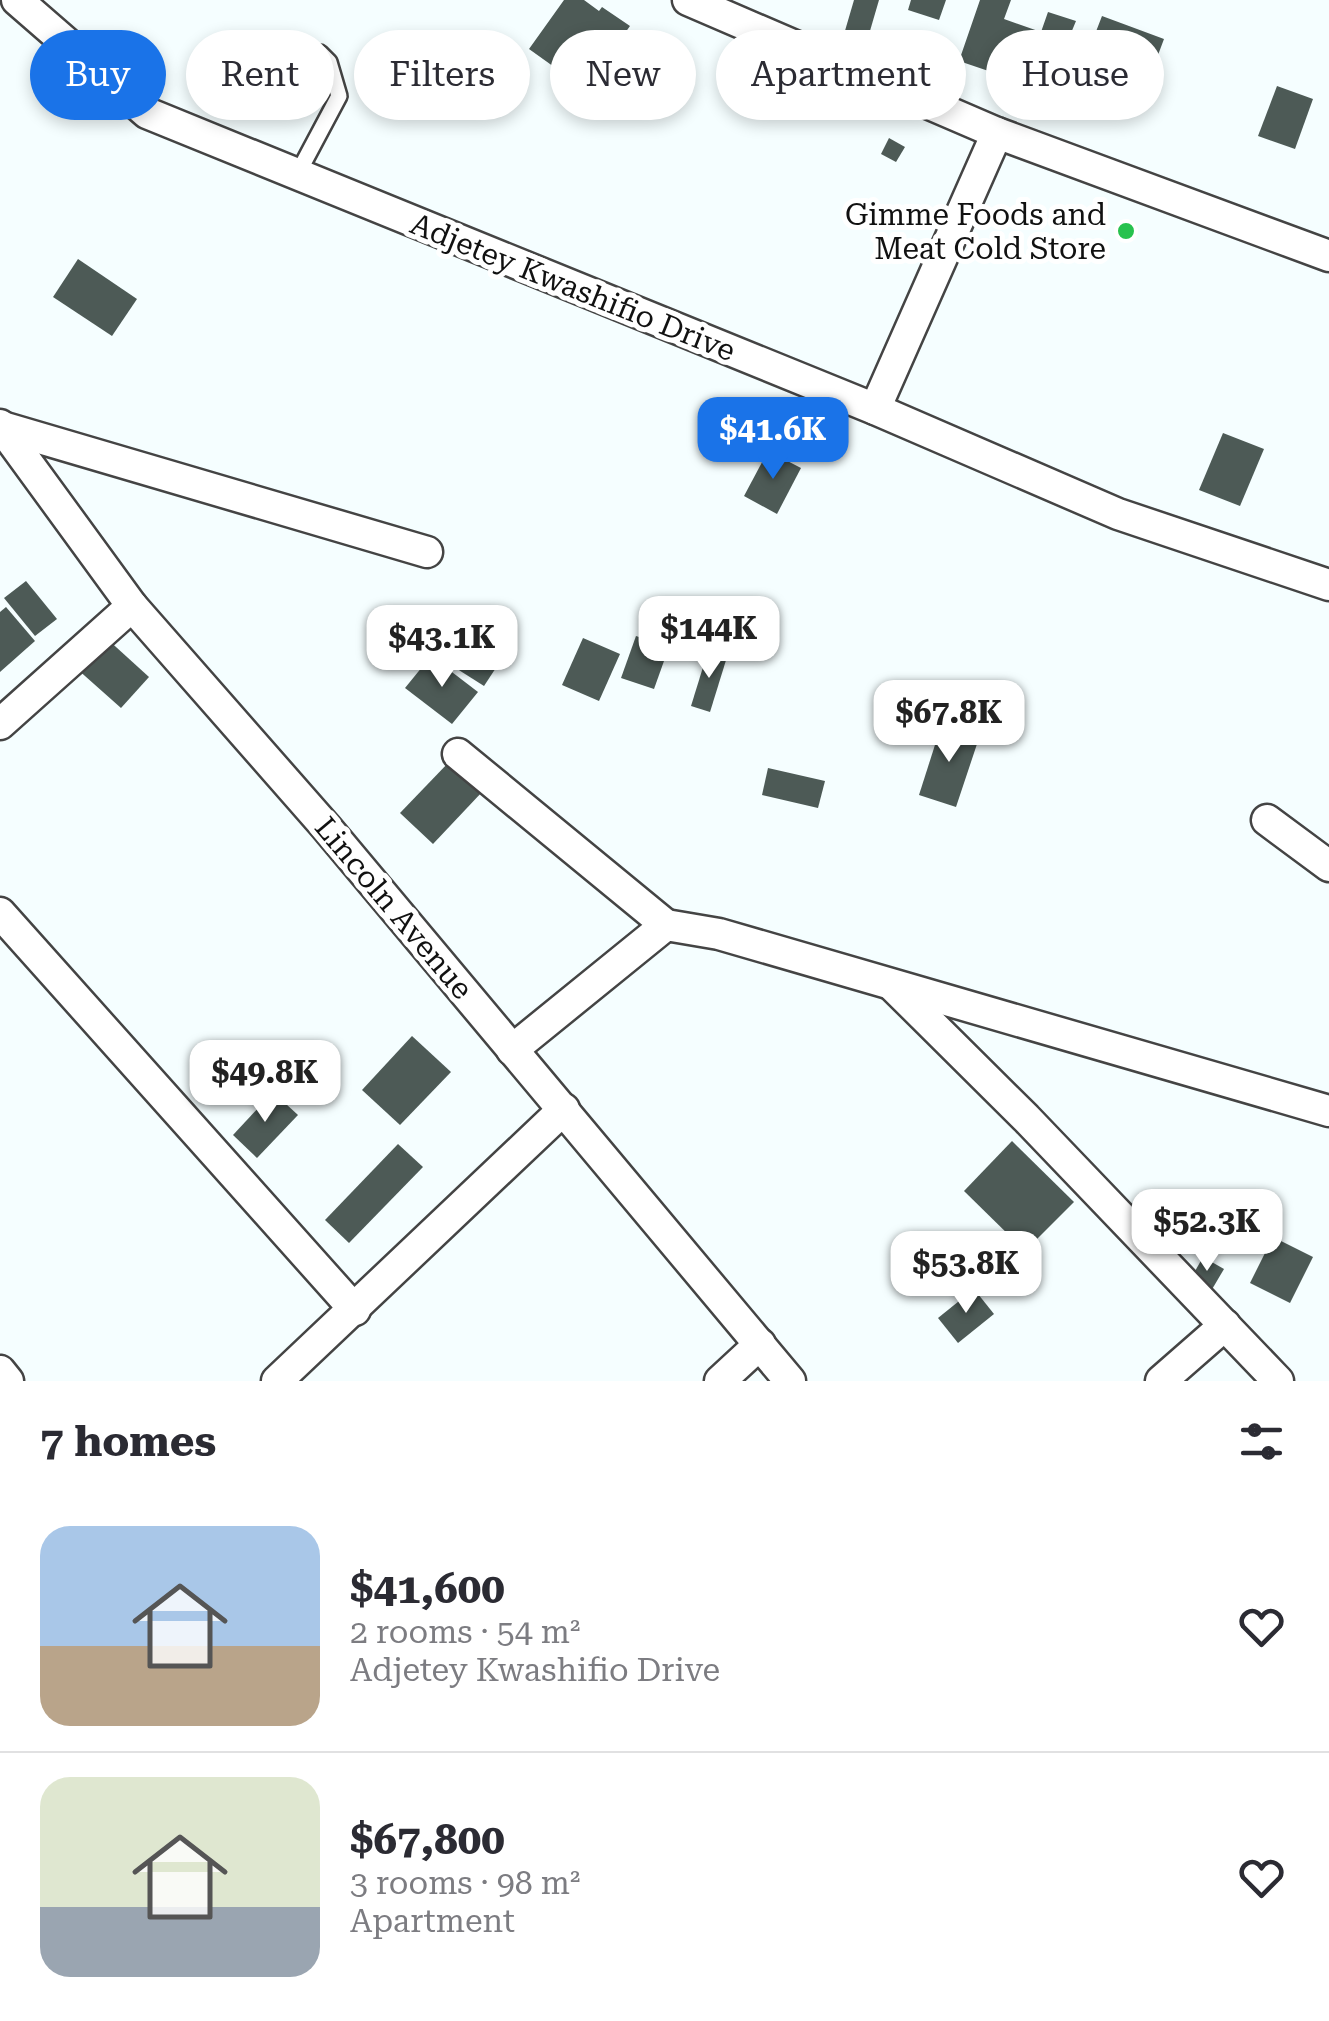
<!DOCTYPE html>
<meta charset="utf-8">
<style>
body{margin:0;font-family:"Roboto Serif",serif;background:#f7f7f7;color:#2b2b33;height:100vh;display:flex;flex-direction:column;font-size:38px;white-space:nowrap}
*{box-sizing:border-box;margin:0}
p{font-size:32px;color:#7c7c81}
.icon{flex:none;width:55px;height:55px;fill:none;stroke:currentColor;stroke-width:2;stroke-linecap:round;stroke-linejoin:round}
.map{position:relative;height:1381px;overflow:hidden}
.drawer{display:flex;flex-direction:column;background:#fff;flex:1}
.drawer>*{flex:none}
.top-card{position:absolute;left:30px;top:30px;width:1270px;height:90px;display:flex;gap:20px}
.price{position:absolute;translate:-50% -85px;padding:0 22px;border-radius:20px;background:#fff;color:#222;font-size:32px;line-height:65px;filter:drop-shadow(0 2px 5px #0008)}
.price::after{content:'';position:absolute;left:50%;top:60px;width:30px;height:22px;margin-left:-15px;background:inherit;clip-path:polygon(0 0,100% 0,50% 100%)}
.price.on{background:#1a73e8;color:#fff}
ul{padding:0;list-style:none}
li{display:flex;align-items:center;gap:30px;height:250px;padding:0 40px}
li+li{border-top:2px solid #e1e1e2}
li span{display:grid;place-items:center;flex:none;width:280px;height:200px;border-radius:30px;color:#555}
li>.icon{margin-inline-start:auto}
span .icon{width:120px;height:120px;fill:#fffc;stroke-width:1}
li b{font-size:42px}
h2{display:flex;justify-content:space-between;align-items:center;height:120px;padding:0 40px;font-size:42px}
.tag{padding:0 35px;border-radius:45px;background:#fff;box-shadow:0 5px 15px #0003;font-size:35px;line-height:90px}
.tag.on{background:#1a73e8;color:#fff}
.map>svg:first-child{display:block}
</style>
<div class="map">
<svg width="1329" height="1381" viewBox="0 0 1329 1381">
<rect width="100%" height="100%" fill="#f5feff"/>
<!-- building -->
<g fill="#4d5a56">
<path d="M564,0h20l15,11 3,-4 28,19 -45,63 -56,-40z"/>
<path d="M854,0h25l-14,48 -23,-7z"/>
<path d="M911,0h35l-7,20 -31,-10z"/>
<path d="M980,0h31l-7,19 37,13 7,-20 28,9 -29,70 -88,-30z"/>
<path d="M1102,16l62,23 -24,64 -15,-5 -2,8 -48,-20z"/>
<path d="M1277,86l36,13 -18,50 -37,-13z"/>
<path d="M889,138l16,9 -9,15 -15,-8z"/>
<path d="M78,259l59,40 -25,37 -59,-39z"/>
<path d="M1223,433l41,16 -24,57 -41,-16z"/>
<path d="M768,451l33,17 -24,46 -33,-18z"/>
<path d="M26,581l31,38 -22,17 -31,-38z"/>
<path d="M464,605l51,34 -31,47 -52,-33z"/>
<path d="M6,607l29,34 -35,31v-60z"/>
<path d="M636,636l33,11 -15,42 -33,-11z"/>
<path d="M105,637l44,40 -28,31 -45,-40z"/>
<path d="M583,638l37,16 -21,47 -37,-16z"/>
<path d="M708,651l19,6 -17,55 -19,-6z"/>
<path d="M431,656l47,36 -26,32 -47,-36z"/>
<path d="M942,723l38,12 -24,72 -37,-12z"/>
<path d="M450,761l33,30 -50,53 -33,-31z"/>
<path d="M768,768l57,13 -7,27 -56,-13z"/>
<path d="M412,1036l39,36 -51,53 -38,-35z"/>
<path d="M273,1092l25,23 -41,43 -24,-23z"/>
<path d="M1012,1141l62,61 -49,49 -61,-60z"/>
<path d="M398,1144l25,23 -74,76 -24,-23z"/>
<path d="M1273,1237l40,20 -23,46 -40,-20z"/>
<path d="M1203,1257l21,12 -13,22 -21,-11z"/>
<path d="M974,1289l20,25 -36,29 -20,-25z"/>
</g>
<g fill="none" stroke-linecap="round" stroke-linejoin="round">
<defs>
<path id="service" d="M297,175l42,-79 -10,-34 -9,-9"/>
<g id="minor">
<path d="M17,0l130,113 728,296 243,105 211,71"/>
<path d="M688,0l309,133 332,123"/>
<path d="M875,409l122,-276"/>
<path d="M0,425l132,181 194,221 464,554"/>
<path d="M2,427l425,125"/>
<path d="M0,724l132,-118"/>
<path d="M458,754l208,171"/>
<path d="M1267,820l62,46"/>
<path d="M0,913l355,397"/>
<path d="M893,986l133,132 252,263"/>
<path d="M512,1050l154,-125 53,9 610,177"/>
<path d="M0,1371l8,10"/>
<path d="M277,1381l287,-272"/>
<path d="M720,1381l40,-37"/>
<path d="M1161,1381l64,-56"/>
</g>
</defs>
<!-- service casing -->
<use href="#service" stroke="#444" stroke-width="20"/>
<!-- minor casing -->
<use href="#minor" stroke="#444" stroke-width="35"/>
<!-- service -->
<use href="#service" stroke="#fff" stroke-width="15"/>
<!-- minor -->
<use href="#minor" stroke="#fff" stroke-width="30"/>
</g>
<!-- markers -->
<circle fill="#28c24e" stroke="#fff" stroke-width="4" cx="1126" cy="231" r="10"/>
<g text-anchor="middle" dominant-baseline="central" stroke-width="10" stroke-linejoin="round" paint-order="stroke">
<!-- poi labels -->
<g font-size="30" fill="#111" stroke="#fff" text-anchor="end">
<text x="1106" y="214">Gimme Foods and<tspan x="1106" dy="34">Meat Cold Store</tspan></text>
</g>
<!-- street labels -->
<g font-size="30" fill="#111" stroke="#fff">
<text transform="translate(573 287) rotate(22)">Adjetey Kwashifio Drive</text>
<text transform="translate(394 908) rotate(50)">Lincoln Avenue</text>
</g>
</g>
</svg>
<b class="price on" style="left:773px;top:482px">$41.6K</b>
<b class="price" style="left:709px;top:681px">$144K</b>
<b class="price" style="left:442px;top:690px">$43.1K</b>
<b class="price" style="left:949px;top:765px">$67.8K</b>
<b class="price" style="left:265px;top:1125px">$49.8K</b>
<b class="price" style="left:1207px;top:1274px">$52.3K</b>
<b class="price" style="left:966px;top:1316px">$53.8K</b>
<div class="top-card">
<a class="tag on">Buy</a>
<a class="tag">Rent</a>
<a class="tag">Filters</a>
<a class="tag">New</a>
<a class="tag">Apartment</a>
<a class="tag">House</a>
</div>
</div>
<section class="drawer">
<h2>7 homes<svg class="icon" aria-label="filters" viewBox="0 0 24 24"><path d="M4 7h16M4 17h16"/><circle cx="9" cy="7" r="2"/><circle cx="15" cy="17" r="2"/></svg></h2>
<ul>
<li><span style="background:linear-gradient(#a9c7e8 60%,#b9a48a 0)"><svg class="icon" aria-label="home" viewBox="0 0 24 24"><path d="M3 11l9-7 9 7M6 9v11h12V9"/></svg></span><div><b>$41,600</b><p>2 rooms · 54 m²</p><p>Adjetey Kwashifio Drive</p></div><svg class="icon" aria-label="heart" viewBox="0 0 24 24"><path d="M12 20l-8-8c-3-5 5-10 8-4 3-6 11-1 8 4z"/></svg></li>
<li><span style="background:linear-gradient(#dfe7d0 65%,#9aa5b1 0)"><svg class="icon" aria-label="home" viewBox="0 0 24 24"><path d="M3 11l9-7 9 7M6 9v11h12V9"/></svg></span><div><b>$67,800</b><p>3 rooms · 98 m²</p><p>Apartment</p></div><svg class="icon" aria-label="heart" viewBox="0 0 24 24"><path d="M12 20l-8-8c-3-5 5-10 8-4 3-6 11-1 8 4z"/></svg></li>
</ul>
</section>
